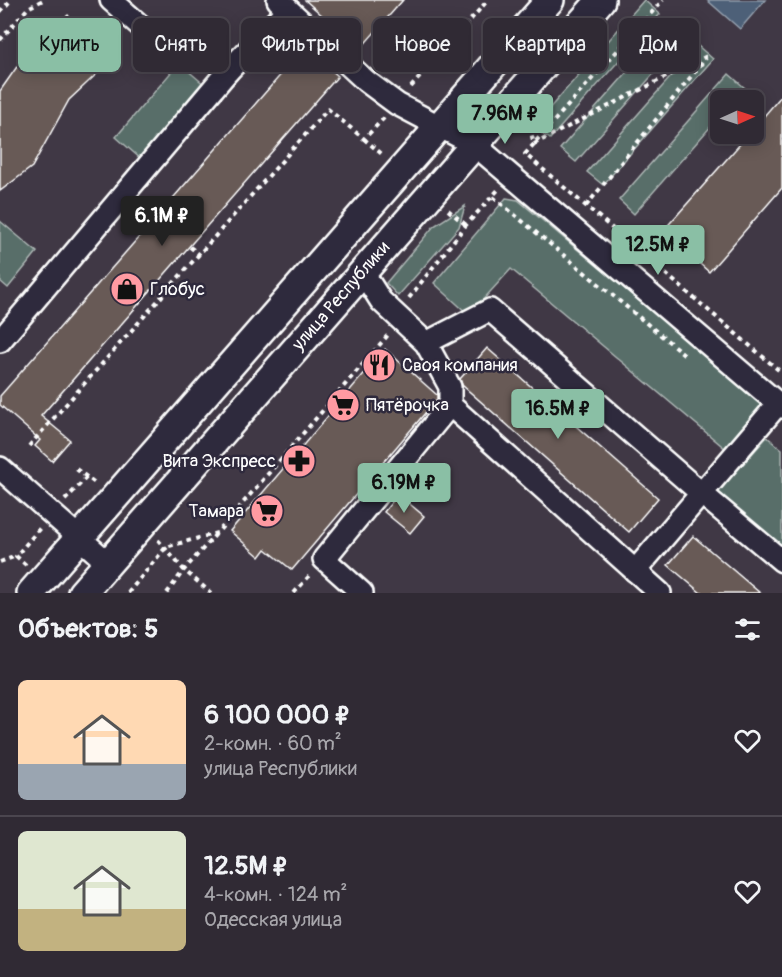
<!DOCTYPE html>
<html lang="ru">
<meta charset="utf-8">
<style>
body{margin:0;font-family:Pangolin,sans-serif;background:#38323c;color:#f1f3f6;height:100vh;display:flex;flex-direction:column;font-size:22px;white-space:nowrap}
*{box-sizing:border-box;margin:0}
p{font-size:20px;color:#a8a7ac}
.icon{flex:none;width:33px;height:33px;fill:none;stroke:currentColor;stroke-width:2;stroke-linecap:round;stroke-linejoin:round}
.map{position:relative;height:593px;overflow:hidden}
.panel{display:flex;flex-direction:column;background:#302a34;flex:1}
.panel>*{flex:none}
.guide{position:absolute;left:18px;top:18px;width:747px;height:54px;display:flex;gap:12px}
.needle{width:39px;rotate:87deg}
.tools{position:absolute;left:710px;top:90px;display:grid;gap:12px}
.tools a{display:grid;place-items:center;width:54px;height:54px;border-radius:9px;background:#302a34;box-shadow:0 3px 15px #0003,0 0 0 2px #4b464f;font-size:30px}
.price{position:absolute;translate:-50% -51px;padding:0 14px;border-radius:6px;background:#8abfa5;color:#111;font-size:20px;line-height:39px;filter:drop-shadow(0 2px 3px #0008)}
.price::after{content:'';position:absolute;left:50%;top:36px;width:18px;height:14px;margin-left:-9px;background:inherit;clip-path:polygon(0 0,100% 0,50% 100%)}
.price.active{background:#222;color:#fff}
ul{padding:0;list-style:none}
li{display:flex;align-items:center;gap:18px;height:150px;padding:0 18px}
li+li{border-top:2px solid #4b464f}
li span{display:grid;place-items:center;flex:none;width:168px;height:120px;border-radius:9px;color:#555}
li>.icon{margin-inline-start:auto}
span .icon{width:72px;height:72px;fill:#fffc;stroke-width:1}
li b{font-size:26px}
h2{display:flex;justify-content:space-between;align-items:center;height:72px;padding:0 18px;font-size:26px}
.tag{padding:0 21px;border-radius:9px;background:#302a34;box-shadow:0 3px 15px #0003,0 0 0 2px #4b464f;font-size:21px;line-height:54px}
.tag.active{background:#8abfa5;color:#111}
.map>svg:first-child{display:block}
</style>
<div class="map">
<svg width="782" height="593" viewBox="0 0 782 593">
<rect width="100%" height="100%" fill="#403845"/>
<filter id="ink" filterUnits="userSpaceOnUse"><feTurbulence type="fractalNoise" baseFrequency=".0167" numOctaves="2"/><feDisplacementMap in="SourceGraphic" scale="12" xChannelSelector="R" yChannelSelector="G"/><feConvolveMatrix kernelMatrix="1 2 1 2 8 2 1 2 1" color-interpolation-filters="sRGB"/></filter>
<g filter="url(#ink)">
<!-- green -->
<g fill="#586e69" stroke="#acb6b4" stroke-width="1.5">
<path d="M644,0l16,14 -110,125 -16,-13z"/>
<path d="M670,23l16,14 -110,125 -16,-13z"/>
<path d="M698,46l15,13 -110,126 -16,-13z"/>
<path d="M179,63l27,23 -64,74 -26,-23z"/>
<path d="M729,74l16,14 -11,12h-14v16l-86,98 -15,-14z"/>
<path d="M506,198l12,2 249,207 -40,43 -216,-181 -42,46 -35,-32z"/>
<path d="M465,206l-6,21 -61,69 -12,-13 48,-57z"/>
<path d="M0,221l37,31 -29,36 -8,-7z"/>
<path d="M767,437l15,12v110l-69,-61z"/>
</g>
<!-- water -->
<path fill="#4d6078" stroke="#94a0ae" stroke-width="1.5" d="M707,0h58l-25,29z"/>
<!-- building -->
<g fill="#685a57" stroke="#fff" stroke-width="1.5">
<path d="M305,0h98l-43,49z"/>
<path d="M68,15l34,54 -33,31 -37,67 -32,24v-100l35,-50z"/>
<path d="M305,47l33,29 -297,340 29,24 -18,21 -17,-15 5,-6 -40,-35v-9z"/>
<path d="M782,95v93l-73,84 -46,-41 86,-97h4v-5z"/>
<path d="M487,348l171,150 -29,34 -167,-147 -2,-6z"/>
<path d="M385,349l52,46v4l-145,171 -26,-21 -6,8 -30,-26z"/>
<path d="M398,494l26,22 -14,17 -26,-21z"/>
<path d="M693,536l67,57h-59l-33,-28z"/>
</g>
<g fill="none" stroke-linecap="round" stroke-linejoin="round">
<defs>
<g id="minor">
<path d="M278,0l88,81 31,23 78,41 307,262"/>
<path d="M228,71l60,-62"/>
<path d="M362,271l19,30 45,42 24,44v18l210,188"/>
<path d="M0,341l228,-270 -35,-29h-34l-48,-42"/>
<path d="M426,343l64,-33 211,183 81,68"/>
<path d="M0,468l108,95"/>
<path d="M635,571l143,-167"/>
<path d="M362,593l-38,-34 126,-154"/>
</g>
<g id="major">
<path d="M31,593l519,-593"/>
<path d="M82,593l519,-593"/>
</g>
</defs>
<!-- minor casing -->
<use href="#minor" stroke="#fff" stroke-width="26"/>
<!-- major casing -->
<use href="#major" stroke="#fff" stroke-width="32"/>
<!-- path -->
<g stroke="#fff" stroke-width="4" stroke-dasharray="4.5 4.5" stroke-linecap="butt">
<path d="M0,12l11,-12"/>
<path d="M0,40l28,-32 15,-8"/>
<path d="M443,50l18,16"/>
<path d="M411,87l77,-87"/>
<path d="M527,118l7,26 -9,10 257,219"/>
<path d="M364,139l19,16"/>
<path d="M536,141l127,-141"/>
<path d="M534,144l175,-89"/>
<path d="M493,197l192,158"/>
<path d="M140,204l16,14"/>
<path d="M586,206l120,-148"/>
<path d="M448,210l18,15"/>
<path d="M190,247l10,8"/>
<path d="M409,298l57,-73 32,-35"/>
<path d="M29,446l299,-337 36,30 20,-21"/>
<path d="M76,469l19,14"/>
<path d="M65,500l22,-23"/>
<path d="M158,540l26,30 27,23"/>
<path d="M0,562l16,-6"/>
<path d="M26,565l-10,-9 24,-28"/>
<path d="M128,593l38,-46 51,-14 171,-198"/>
<path d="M167,593l17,-23 32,-36"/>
<path d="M294,593l18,-20"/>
</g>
<!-- minor -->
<use href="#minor" stroke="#2f2a3d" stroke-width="21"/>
<!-- major -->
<use href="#major" stroke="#2f2a3d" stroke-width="27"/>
</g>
</g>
<!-- icons -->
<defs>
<symbol id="shop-disc" viewBox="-11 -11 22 22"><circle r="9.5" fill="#ff9aa2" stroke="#2f2a3d"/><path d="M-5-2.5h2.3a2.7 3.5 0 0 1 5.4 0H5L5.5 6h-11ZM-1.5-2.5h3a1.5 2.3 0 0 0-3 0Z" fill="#111"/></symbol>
<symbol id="restaurant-disc" viewBox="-11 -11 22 22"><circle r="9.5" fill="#ff9aa2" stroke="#2f2a3d"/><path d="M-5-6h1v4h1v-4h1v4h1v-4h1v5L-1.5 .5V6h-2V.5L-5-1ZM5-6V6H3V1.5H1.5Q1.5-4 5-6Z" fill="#111"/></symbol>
<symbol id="supermarket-disc" viewBox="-11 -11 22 22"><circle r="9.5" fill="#ff9aa2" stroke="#2f2a3d"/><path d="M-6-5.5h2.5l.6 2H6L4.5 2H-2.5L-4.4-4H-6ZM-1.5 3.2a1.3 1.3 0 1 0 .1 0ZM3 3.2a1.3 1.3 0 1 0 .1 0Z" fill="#111"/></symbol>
<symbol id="pharmacy-disc" viewBox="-11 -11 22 22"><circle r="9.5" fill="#ff9aa2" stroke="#2f2a3d"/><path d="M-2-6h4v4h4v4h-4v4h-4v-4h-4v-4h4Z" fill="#111"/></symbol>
</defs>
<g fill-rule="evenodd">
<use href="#shop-disc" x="108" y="270" width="38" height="38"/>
<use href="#restaurant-disc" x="360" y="346" width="38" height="38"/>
<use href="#supermarket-disc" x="324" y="386" width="38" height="38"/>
<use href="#pharmacy-disc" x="280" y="442" width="38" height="38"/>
<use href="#supermarket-disc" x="248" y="492" width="38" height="38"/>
</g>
<g text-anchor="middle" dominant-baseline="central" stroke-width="5" stroke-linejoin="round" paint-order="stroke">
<!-- poi labels -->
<g font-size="18" fill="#fff" stroke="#2f2a3d" text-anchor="start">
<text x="150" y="289">Глобус</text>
<text x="402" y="365">Своя компания</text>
<text x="366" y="405">Пятёрочка</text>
<text x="276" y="461" text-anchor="end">Вита Экспресс</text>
<text x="244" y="511" text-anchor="end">Тамара</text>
</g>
<!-- street labels -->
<g font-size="18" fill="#fff" stroke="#2f2a3d">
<text transform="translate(341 296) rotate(-49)">улица Республики</text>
</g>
</g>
</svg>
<div class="tools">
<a><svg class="needle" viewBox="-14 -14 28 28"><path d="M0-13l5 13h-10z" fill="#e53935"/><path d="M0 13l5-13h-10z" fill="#a8a7ac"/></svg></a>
</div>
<b class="price" style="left:505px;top:145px">7.96M ₽</b>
<b class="price active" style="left:162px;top:247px">6.1M ₽</b>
<b class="price" style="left:658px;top:276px">12.5M ₽</b>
<b class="price" style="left:558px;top:440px">16.5M ₽</b>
<b class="price" style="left:404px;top:514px">6.19M ₽</b>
<div class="guide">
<a class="tag active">Купить</a>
<a class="tag">Снять</a>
<a class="tag">Фильтры</a>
<a class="tag">Новое</a>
<a class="tag">Квартира</a>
<a class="tag">Дом</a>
</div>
</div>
<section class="panel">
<h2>Объектов: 5<svg class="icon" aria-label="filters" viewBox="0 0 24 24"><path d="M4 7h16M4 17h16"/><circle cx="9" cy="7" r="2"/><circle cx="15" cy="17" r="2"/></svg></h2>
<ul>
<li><span style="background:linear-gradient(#ffd9b3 70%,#9aa5b1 0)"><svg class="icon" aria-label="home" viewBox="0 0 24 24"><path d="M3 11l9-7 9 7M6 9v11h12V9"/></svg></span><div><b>6 100 000 ₽</b><p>2-комн. · 60 m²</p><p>улица Республики</p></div><svg class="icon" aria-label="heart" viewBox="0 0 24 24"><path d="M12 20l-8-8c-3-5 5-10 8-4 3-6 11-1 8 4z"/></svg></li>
<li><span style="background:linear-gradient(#dfe7d0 65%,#c2b280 0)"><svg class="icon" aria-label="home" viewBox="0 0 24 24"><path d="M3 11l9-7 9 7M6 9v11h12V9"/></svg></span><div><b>12.5M ₽</b><p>4-комн. · 124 m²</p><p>Одесская улица</p></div><svg class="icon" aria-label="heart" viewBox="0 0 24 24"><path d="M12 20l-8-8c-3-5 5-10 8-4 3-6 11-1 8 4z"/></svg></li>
</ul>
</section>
